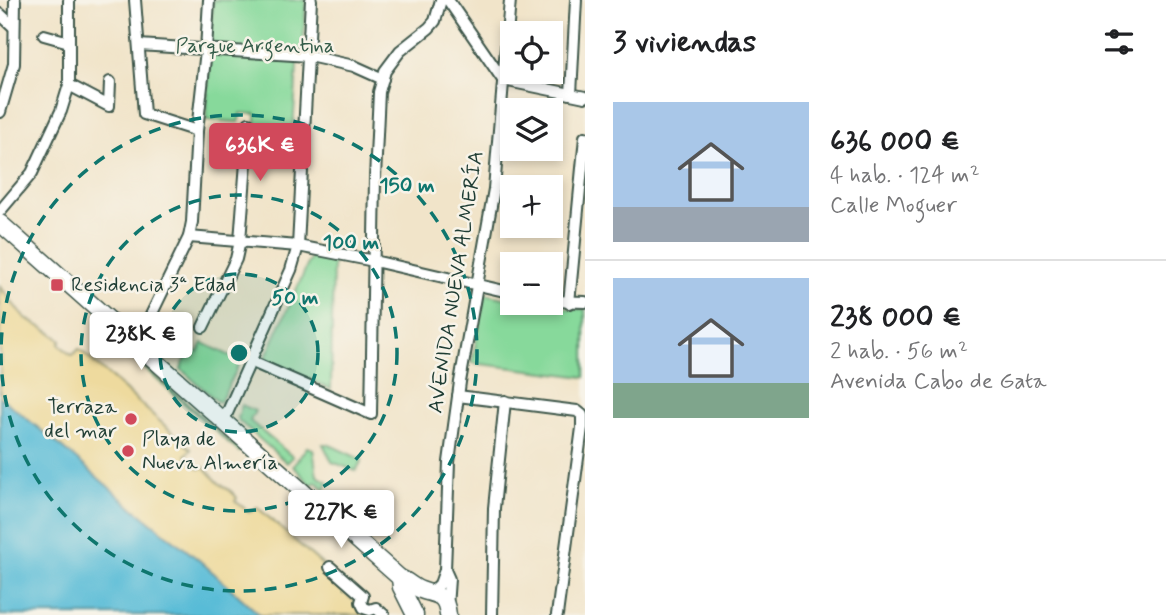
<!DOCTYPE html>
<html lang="es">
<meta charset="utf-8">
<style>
body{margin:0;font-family:Mynerve,sans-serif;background:#f6f6f6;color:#202124;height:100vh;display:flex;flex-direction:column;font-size:26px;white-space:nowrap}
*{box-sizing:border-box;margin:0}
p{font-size:23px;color:#757577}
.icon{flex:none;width:38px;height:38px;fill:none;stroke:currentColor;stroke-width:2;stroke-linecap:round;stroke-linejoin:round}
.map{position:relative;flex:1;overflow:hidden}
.details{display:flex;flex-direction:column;background:#fff;width:581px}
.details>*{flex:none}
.fabs{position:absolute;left:500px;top:21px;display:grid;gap:14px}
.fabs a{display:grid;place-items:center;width:63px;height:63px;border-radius:0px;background:#fff;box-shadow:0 4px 10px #0003;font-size:35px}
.price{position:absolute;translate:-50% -60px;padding:0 16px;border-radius:7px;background:#fff;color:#222;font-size:23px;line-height:46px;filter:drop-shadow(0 2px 4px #0008)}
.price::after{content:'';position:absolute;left:50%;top:42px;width:21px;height:16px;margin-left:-10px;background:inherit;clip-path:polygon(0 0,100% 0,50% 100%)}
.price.active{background:#d1495b;color:#fff}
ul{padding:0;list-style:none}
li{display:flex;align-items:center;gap:21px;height:175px;padding:0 28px}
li+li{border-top:2px solid #e0e0e0}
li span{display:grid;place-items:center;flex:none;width:196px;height:140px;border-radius:0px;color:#555}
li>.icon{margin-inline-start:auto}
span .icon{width:84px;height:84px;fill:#fffc;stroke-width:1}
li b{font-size:30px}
h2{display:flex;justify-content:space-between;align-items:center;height:84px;padding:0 28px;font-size:30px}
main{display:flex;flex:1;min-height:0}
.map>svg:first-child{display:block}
</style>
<main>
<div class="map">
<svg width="585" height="615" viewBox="0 0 585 615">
<rect width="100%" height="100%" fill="#f7f3e8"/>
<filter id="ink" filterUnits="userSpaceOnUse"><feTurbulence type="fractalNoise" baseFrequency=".0143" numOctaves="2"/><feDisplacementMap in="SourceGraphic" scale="14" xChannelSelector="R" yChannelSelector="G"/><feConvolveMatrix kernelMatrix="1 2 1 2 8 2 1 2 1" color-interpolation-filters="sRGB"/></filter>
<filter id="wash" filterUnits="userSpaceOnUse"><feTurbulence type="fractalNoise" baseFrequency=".00686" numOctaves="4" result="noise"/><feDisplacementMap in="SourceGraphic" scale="28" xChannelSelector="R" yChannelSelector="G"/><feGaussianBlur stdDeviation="1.57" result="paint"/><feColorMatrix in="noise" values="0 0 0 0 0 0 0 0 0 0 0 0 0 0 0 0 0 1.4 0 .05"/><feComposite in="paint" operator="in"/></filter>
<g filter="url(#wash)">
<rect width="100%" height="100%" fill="#f1e4c9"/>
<!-- green -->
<g fill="#87d99b" stroke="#538b68" stroke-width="2">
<path d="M213,0h93l-3,50h-5l-5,80 -37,-3v-13l-16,-1 -1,9 -33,-2z"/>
<path d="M311,257l22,3 -2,129 -67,-28z"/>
<path d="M485,294l28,6v3h16l27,5 29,1v68l-113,-14z"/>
<path d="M102,323l25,22v5l107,95h6l3,2 -4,5 -132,-117 -4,-5z"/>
<path d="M203,343l38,18 -21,41 -3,-1 -36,-32 9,-20 8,3z"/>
<path d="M242,405l13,6 -5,10 43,36 -6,6 -48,-42 -1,-4z"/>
<path d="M323,444h5l34,16 -6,11 -24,-9z"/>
<path d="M307,447l6,2 4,27 11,6 -3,8 -9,-8 -5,3 -18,-19z"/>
</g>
<!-- sand -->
<path fill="#eeda9e" stroke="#868c69" stroke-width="2" d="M0,286c9,11 15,23 26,32 12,9 25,12 35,23l-2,3 11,10 3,1 6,-6 112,100 -5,6 1,3 13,11 3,-2c7,4 10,11 16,16 7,6 13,7 18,15l-2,3 13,10 3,1 6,-5 78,69 -3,4 1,4 24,19v5l7,7h6h-110l-61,-55 -65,-51 -66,-57 -68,-55z"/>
<!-- water -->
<path fill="#59bcd7" stroke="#3c7c86" stroke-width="2" d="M0,397l68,55 66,57 65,51 61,55h-260z"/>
</g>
<g filter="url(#ink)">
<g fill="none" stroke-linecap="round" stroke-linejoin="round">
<defs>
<g id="street">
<path d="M135,0l9,114 53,17"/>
<path d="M448,0l55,80 82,17"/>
<path d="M0,14l14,13"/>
<path d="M44,35l25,7"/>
<path d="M139,45l170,11 45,10 29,13"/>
<path d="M69,85l40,21 1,-24"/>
<path d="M571,94l5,-94"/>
<path d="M0,112l14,-48 1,-64"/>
<path d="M0,211l32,-38 29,-62 8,-26v-85"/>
<path d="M189,237l109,9 76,15 139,32"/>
<path d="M551,301l34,1"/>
<path d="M569,303l16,-166"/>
<path d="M203,327l33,-68 4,-18 9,-118"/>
<path d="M137,344l52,-107 3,-15 5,-91 9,-81 3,-50"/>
<path d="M250,361l121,53 4,-236 4,-86 6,-21 15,-20 29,-23 6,-7 6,-21"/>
<path d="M458,396l119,15 5,4v13l-25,187"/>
<path d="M224,420l67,-150 7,-24 13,-246"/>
<path d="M330,567l33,29 -2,6 3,6 6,2 6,-2 8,7"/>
<path d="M445,570l4,9 -2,28"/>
<path d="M432,592l8,-8 5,-14 4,-108 11,-80 34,-193 16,-189"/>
<path d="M492,615l2,-107 11,-107"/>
</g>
<g id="secondary">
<path d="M0,223l400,355c8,3 13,9 21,12 16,6 25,3 27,25"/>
<path d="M400,578l1,9 14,28"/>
</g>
</defs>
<!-- street casing -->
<use href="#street" stroke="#3e564a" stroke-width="14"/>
<!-- secondary casing -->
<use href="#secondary" stroke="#3e564a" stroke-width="19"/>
<!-- street -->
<use href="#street" stroke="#fff" stroke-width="10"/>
<!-- secondary -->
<use href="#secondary" stroke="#fff" stroke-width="16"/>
</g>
</g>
<!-- distance rings -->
<circle cx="239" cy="353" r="79" fill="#0f766e" fill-opacity=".12"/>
<g fill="none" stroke="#0f766e" stroke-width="3.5" stroke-dasharray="12 9">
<circle cx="239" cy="353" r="79"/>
<circle cx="239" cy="353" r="158"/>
<circle cx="239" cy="353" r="238"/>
</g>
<!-- markers -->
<g fill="#d1495b" stroke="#f7f3e8" stroke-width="2.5">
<rect x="50" y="278" width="14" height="14" rx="3.5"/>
<circle cx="131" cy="419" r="7"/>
<circle cx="128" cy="451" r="7"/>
</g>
<g text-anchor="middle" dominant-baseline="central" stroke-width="5" stroke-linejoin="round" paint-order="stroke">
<!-- park labels -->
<g font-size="21" fill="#345c49" stroke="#f7f3e8">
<text x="255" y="46">Parque Argentina</text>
</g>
<!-- street labels -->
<g font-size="21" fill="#1f3d34" stroke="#f7f3e8">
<text transform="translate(456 282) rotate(-81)">AVENIDA NUEVA ALMERÍA</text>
</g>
<!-- poi labels -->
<g font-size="21" fill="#1f3d34" stroke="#f7f3e8" text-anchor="start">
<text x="71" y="285">Residencia 3ª Edad</text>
<text x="117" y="407" text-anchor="end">Terraza<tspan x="117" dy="24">del mar</tspan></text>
<text x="142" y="439">Playa de<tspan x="142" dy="24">Nueva Almería</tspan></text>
</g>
</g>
<circle cx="239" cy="353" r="10" fill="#0f766e" stroke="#f7f3e8" stroke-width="3.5"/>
<g font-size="21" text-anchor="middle" font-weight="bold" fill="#0f766e" stroke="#f7f3e8" stroke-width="5" stroke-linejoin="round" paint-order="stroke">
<text x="407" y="192">150 m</text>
<text x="351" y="249">100 m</text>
<text x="295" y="304">50 m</text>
</g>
</svg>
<div class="fabs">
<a><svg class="icon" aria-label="locate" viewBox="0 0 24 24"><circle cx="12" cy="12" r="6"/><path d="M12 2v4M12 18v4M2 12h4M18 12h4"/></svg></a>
<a><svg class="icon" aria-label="layers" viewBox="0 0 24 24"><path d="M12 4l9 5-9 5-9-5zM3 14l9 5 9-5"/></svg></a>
<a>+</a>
<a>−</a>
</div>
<b class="price active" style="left:260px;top:183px">636K €</b>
<b class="price" style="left:141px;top:372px">238K €</b>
<b class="price" style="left:341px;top:550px">227K €</b>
</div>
<section class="details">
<h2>3 viviendas<svg class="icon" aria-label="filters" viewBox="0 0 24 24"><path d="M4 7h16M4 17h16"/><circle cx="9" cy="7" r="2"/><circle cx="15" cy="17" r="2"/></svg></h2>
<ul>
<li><span style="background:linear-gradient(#a9c7e8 75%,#9aa5b1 0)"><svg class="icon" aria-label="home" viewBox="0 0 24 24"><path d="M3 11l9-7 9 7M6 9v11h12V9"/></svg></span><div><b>636 000 €</b><p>4 hab. · 124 m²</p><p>Calle Moguer</p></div></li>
<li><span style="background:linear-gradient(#a9c7e8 75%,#7fa58c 0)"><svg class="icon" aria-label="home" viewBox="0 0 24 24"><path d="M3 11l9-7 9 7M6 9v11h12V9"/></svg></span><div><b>238 000 €</b><p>2 hab. · 56 m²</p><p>Avenida Cabo de Gata</p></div></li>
</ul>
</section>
</main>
